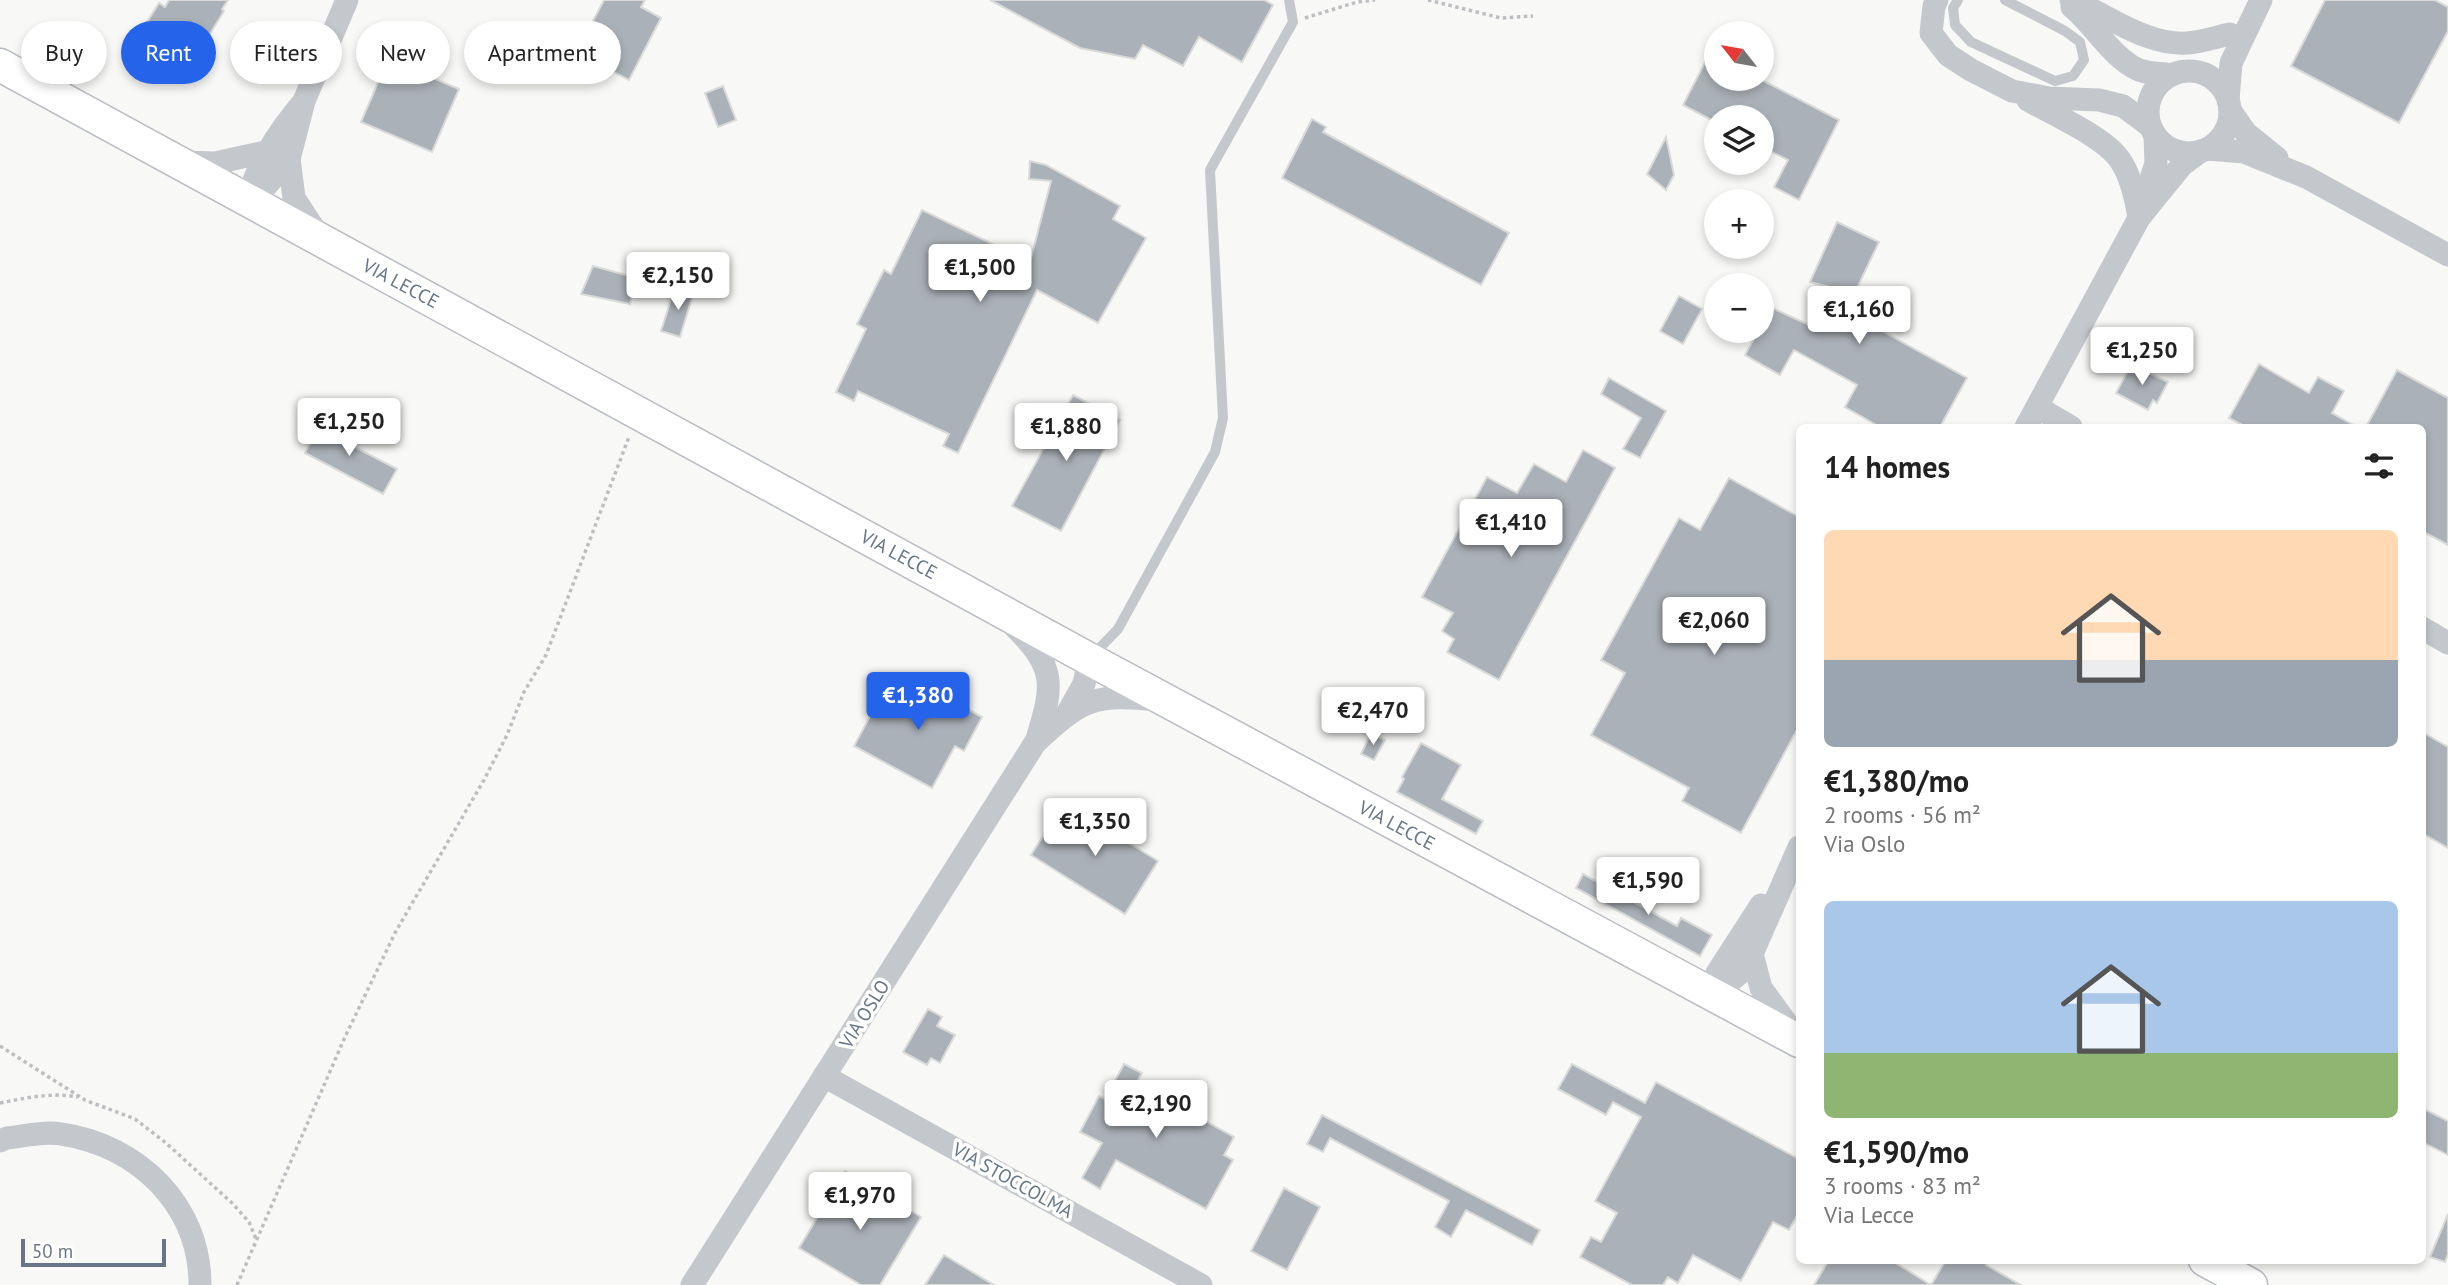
<!DOCTYPE html>
<meta charset="utf-8">
<style>
body{margin:0;font-family:"PT Sans",sans-serif;background:#f6f6f6;color:#222;height:100vh;display:flex;flex-direction:column;font-size:26px;white-space:nowrap}
*{box-sizing:border-box;margin:0}
p{font-size:23px;color:#767676}
.icon{flex:none;width:38px;height:38px;fill:none;stroke:currentColor;stroke-width:2;stroke-linecap:round;stroke-linejoin:round}
.map{position:relative;flex:1;overflow:hidden}
.details{position:absolute;left:1796px;top:424px;width:630px;height:840px;display:flex;flex-direction:column;background:#fff;border-radius:10px;box-shadow:0 4px 10px #0003}
.details>*{flex:none}
.top-card{position:absolute;left:21px;top:21px;width:665px;height:63px;display:flex;gap:14px}
.needle{width:46px;rotate:301deg}
.buttons{position:absolute;left:1704px;top:21px;display:grid;gap:14px}
.buttons a{display:grid;place-items:center;width:70px;height:70px;border-radius:50%;background:#fff;box-shadow:0 4px 10px #0003;font-size:35px}
.scale{position:absolute;left:21px;bottom:18px;width:145px;box-sizing:border-box;padding-left:7px;border:4px solid #687586;border-top:0;font-size:19px;line-height:24px;white-space:nowrap;color:#687586;-webkit-text-stroke:5px #fff;paint-order:stroke}
.price{position:absolute;translate:-50% -60px;padding:0 16px;border-radius:7px;background:#fff;color:#222;font-size:23px;line-height:46px;filter:drop-shadow(0 2px 4px #0008)}
.price::after{content:'';position:absolute;left:50%;top:42px;width:21px;height:16px;margin-left:-10px;background:inherit;clip-path:polygon(0 0,100% 0,50% 100%)}
.price.active{background:#2563eb;color:#fff}
ul{padding:0;list-style:none}
li{display:grid;align-content:center;gap:14px;height:371px;padding:0 28px}
li span{display:grid;place-items:center;height:217px;border-radius:10px;color:#555}
li>.icon{margin-inline-start:auto}
span .icon{width:126px;height:126px;fill:#fffc;stroke-width:1}
li b{font-size:30px}
h2{display:flex;justify-content:space-between;align-items:center;height:84px;padding:0 28px;font-size:30px}
.tag{padding:0 24px;border-radius:32px;background:#fff;box-shadow:0 4px 10px #0003;font-size:24px;line-height:63px}
.tag.active{background:#2563eb;color:#fff}
.map>svg:first-child{display:block}
</style>
<div class="map">
<svg width="2448" height="1285" viewBox="0 0 2448 1285">
<rect width="100%" height="100%" fill="#f8f8f6"/>
<!-- building -->
<g fill="#abb1b8" stroke="#dadad8" stroke-width="2">
<path d="M169,0h59l-6,9 2,2 -33,54 -43,-26 5,-7 -9,-5 15,-24 6,4z"/>
<path d="M604,0h41l-4,7 20,11 -32,62 -53,-27z"/>
<path d="M990,0h274l9,5 -31,57 -43,-25 -16,29 -40,-21 -8,14 -55,-11z"/>
<path d="M2325,0h110l13,7v24l-49,92 -108,-57z"/>
<path d="M1717,39v40h43l79,41 -40,80 -25,-13 14,-27 -26,-13v-30h-45v6l-34,-18z"/>
<path d="M388,59l71,30 -27,63 -71,-30z"/>
<path d="M723,86l13,34 -18,7 -13,-34z"/>
<path d="M1312,119l14,8 -3,5 186,101 -28,52 -199,-107z"/>
<path d="M1666,137l8,38 -8,15 -19,-16z"/>
<path d="M1030,161l16,4 74,41 -7,13 33,19 -48,85 -61,-33 -79,163 -15,-7 6,-12 -91,-43 -4,10 -18,-9 30,-63 -9,-5 27,-54 7,4 31,-64 108,52 21,-81 -22,-2z"/>
<path d="M1837,222l42,20 -33,69 121,67 -27,49h-60l-35,-20 12,-22 -63,-35 -14,25 -35,-20 13,-24h4v-15l6,-10 41,19 21,-38 -20,-5z"/>
<path d="M593,266l44,12 -7,26 -49,-10z"/>
<path d="M675,287l19,4 -14,46 -19,-6z"/>
<path d="M1679,296l23,13 -19,35 -23,-13z"/>
<path d="M2259,364l50,29 9,-16 26,14 -12,22 25,14h-111l-17,-9z"/>
<path d="M2131,365l37,17 -11,21 -4,-3 -5,10 -32,-17z"/>
<path d="M2397,370l51,28v147l-26,-14v-104h-56z"/>
<path d="M1609,378l57,33 -26,47 -17,-9 18,-31 -40,-24z"/>
<path d="M1073,395l47,25 -59,111 -49,-25z"/>
<path d="M322,420l31,17 -4,7 48,25 -14,25 -78,-41z"/>
<path d="M1583,450l32,18 -116,212 -52,-28 7,-13 -12,-8 11,-18 -31,-16 65,-120 30,16 17,-29 32,18z"/>
<path d="M1729,478l70,39v209l-58,107 -59,-32 7,-13 -98,-53 34,-62 -24,-13 78,-142 21,12z"/>
<path d="M909,677l73,40 -18,34 -9,-5 -23,42 -78,-42 26,-48 14,7z"/>
<path d="M2422,732l26,15v101l-26,-15z"/>
<path d="M1371,733l14,7 -11,20 -13,-6z"/>
<path d="M1421,743l40,22 -19,34 41,22 -7,13 -79,-42 7,-13 -2,-2z"/>
<path d="M1064,803l94,58 -33,53 -94,-59z"/>
<path d="M1583,874l94,52 4,-8 31,17 -12,21 -124,-68z"/>
<path d="M928,1009l14,8 -5,9 18,9 -15,28 -9,-5 -4,7 -24,-13z"/>
<path d="M1124,1064l18,9 -4,7 36,21 -1,2 61,34 -10,18 9,5 -27,49 -90,-49 -16,29 -18,-11 20,-35 -22,-11 19,-36 6,3z"/>
<path d="M1572,1064l73,39 11,-21 143,77v53l-10,18 -16,-8 -32,59 -48,-26 -15,28 -10,-6 -5,8h-31l-52,-28 11,-20 10,5 16,-29 -22,-12 46,-84 -28,-15 -7,13 -48,-26z"/>
<path d="M2422,1108l26,13v34l-26,-13z"/>
<path d="M1322,1115l218,115 -8,15 -66,-35 -15,27 -16,-10 14,-26 -119,-63 -7,14 -16,-8z"/>
<path d="M845,1171l76,46 -41,68h-19l-62,-37z"/>
<path d="M1284,1188l36,19 -33,63 -36,-19z"/>
<path d="M2448,1214v40l-3,8 -15,-5z"/>
<path d="M944,1255l50,30h-69z"/>
<path d="M1829,1260h62l40,25 15,-25h43l-3,5 35,20h-207z"/>
</g>
<g fill="none" stroke-linecap="round" stroke-linejoin="round">
<defs>
<g id="secondary">
<path d="M0,65l1089,594 710,382"/>
<path d="M2205,1260l46,25"/>
</g>
</defs>
<!-- secondary casing -->
<use href="#secondary" stroke="#b8bcc2" stroke-width="35"/>
<!-- path -->
<g stroke="#bcbec1" stroke-width="3.5" stroke-dasharray="3.5 3.5" stroke-linecap="butt">
<path d="M1428,0l73,18 32,-2"/>
<path d="M1305,18l52,-16 18,-2"/>
<path d="M0,1046l85,54 50,19 31,24 66,60 17,19 7,17"/>
<path d="M0,1103c26,-5 51,-11 78,-6"/>
<path d="M237,1285l108,-248 51,-106 88,-151 23,-45 17,-43 22,-37 83,-218"/>
</g>
<!-- lane -->
<g stroke="#c4c7cb" stroke-width="10">
<path d="M1958,0l-5,8 2,17 16,17 84,39 18,-5 11,-16 -4,-18 -15,-11 -60,-31"/>
<path d="M1091,657l27,-28 97,-177 8,-34 -13,-248 83,-148 -4,-22"/>
</g>
<!-- street -->
<g stroke="#c4c7cb" stroke-width="23">
<path d="M1937,0l-3,6 -3,27 17,22 23,15 41,21 37,7 50,2 24,6 27,20"/>
<path d="M2071,0c36,14 75,46 116,43 14,-1 29,-6 43,-9"/>
<path d="M2072,7c23,19 40,51 67,63 10,4 23,3 33,5"/>
<circle cx="2189" cy="112" r="41"/>
<path d="M2028,100c24,14 77,37 92,60 11,16 16,39 19,58"/>
<path d="M2228,100l3,-37 30,-63"/>
<path d="M2230,110l16,23 31,25"/>
<path d="M2207,149l37,3 62,25 142,78"/>
<path d="M289,159l5,39 26,40"/>
<path d="M182,162l33,1 50,-11"/>
<path d="M247,200l19,-14 23,-27 15,-58 43,-101"/>
<path d="M247,200c12,-38 28,-63 53,-94"/>
<path d="M2143,204l13,-41 -1,-28"/>
<path d="M2037,407l34,20"/>
<path d="M2026,427l113,-209 43,-53 19,-14"/>
<path d="M1014,626c42,42 40,58 23,113"/>
<path d="M2422,628l26,15"/>
<path d="M1067,714l17,-30 5,-25"/>
<path d="M1752,954l9,34 35,48"/>
<path d="M1712,996l28,-23 12,-19 47,-107"/>
<path d="M1712,996l5,-23 44,-68"/>
<path d="M824,1076l377,209"/>
<path d="M0,1141l7,-3c17,-2 37,-7 54,-4 77,11 139,71 139,151"/>
<path d="M692,1285l343,-542c46,-43 58,-50 122,-43"/>
</g>
<!-- secondary -->
<use href="#secondary" stroke="#fff" stroke-width="32"/>
</g>
<g text-anchor="middle" dominant-baseline="central" stroke-width="7" stroke-linejoin="round" paint-order="stroke">
<!-- street labels -->
<g font-size="19" fill="#687586" stroke="#fff">
<text transform="translate(401 283) rotate(28)">VIA LECCE</text>
<text transform="translate(899 554) rotate(28)">VIA LECCE</text>
<text transform="translate(1397 825) rotate(28)">VIA LECCE</text>
<text transform="translate(864 1014) rotate(-58)">VIA OSLO</text>
<text transform="translate(1013 1180) rotate(29)">VIA STOCCOLMA</text>
</g>
</g>
</svg>
<div class="buttons">
<a><svg class="needle" viewBox="-14 -14 28 28"><path d="M0-13l5 13h-10z" fill="#e53935"/><path d="M0 13l5-13h-10z" fill="#767676"/></svg></a>
<a><svg class="icon" aria-label="layers" viewBox="0 0 24 24"><path d="M12 4l9 5-9 5-9-5zM3 14l9 5 9-5"/></svg></a>
<a>+</a>
<a>−</a>
</div>
<div class="scale">50 m</div>
<b class="price" style="left:980px;top:304px">€1,500</b>
<b class="price" style="left:678px;top:312px">€2,150</b>
<b class="price" style="left:1859px;top:346px">€1,160</b>
<b class="price" style="left:2142px;top:387px">€1,250</b>
<b class="price" style="left:349px;top:458px">€1,250</b>
<b class="price" style="left:1066px;top:463px">€1,880</b>
<b class="price" style="left:1511px;top:559px">€1,410</b>
<b class="price" style="left:1714px;top:657px">€2,060</b>
<b class="price active" style="left:918px;top:732px">€1,380</b>
<b class="price" style="left:1373px;top:747px">€2,470</b>
<b class="price" style="left:1095px;top:858px">€1,350</b>
<b class="price" style="left:1648px;top:917px">€1,590</b>
<b class="price" style="left:1156px;top:1140px">€2,190</b>
<b class="price" style="left:860px;top:1232px">€1,970</b>
<div class="top-card">
<a class="tag">Buy</a>
<a class="tag active">Rent</a>
<a class="tag">Filters</a>
<a class="tag">New</a>
<a class="tag">Apartment</a>
</div>
<section class="details">
<h2>14 homes<svg class="icon" aria-label="filters" viewBox="0 0 24 24"><path d="M4 7h16M4 17h16"/><circle cx="9" cy="7" r="2"/><circle cx="15" cy="17" r="2"/></svg></h2>
<ul>
<li><span style="background:linear-gradient(#ffd9b3 60%,#9aa5b1 0)"><svg class="icon" aria-label="home" viewBox="0 0 24 24"><path d="M3 11l9-7 9 7M6 9v11h12V9"/></svg></span><div><b>€1,380/mo</b><p>2 rooms · 56 m²</p><p>Via Oslo</p></div></li>
<li><span style="background:linear-gradient(#a9c7e8 70%,#8fb573 0)"><svg class="icon" aria-label="home" viewBox="0 0 24 24"><path d="M3 11l9-7 9 7M6 9v11h12V9"/></svg></span><div><b>€1,590/mo</b><p>3 rooms · 83 m²</p><p>Via Lecce</p></div></li>
</ul>
</section>
</div>
